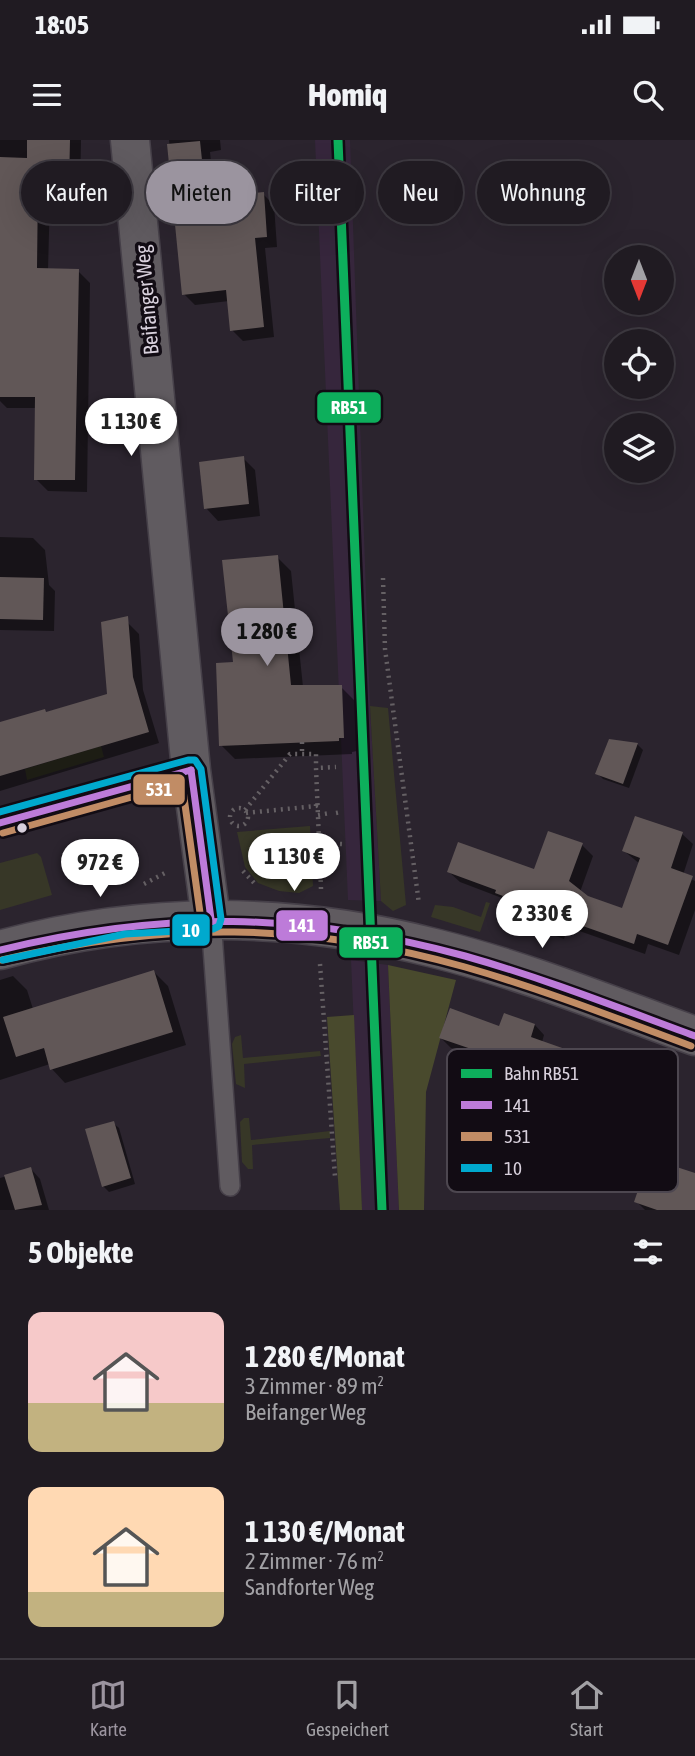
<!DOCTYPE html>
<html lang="de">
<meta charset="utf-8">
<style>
body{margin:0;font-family:"Asap Condensed",sans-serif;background:#2d282f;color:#f1f3f6;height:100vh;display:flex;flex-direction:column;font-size:26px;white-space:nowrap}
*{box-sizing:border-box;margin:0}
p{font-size:23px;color:#a2a1a5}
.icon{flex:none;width:38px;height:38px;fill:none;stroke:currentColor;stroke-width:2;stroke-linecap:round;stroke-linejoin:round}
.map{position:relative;height:1070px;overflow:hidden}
.details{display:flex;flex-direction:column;background:#201b22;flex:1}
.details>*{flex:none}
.hud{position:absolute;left:21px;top:21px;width:654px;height:63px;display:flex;gap:14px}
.needle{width:46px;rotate:180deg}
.buttons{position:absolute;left:604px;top:105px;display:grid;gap:14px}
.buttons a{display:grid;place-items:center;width:70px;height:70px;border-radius:50%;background:#201b22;box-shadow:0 7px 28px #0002,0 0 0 2px #3d3940;font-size:35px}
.price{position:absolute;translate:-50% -60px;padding:0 16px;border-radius:24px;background:#fff;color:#222;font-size:23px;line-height:46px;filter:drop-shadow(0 2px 4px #0008)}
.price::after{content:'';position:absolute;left:50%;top:42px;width:21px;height:16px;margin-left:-10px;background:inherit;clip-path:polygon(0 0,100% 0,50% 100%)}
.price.current{background:#9b949f;color:#111}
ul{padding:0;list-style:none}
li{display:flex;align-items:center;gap:21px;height:175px;padding:0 28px}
li span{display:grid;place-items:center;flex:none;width:196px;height:140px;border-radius:14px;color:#555}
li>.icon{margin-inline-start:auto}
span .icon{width:84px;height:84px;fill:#fffc;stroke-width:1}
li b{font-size:30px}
h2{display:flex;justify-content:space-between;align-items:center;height:84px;padding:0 28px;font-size:30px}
.pill{padding:0 24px;border-radius:32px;background:#201b22;box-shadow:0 7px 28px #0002,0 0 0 2px #3d3940;font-size:24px;line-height:63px}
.pill.current{background:#9b949f;color:#111}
.status{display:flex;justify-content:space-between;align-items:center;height:49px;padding:0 35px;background:#201b22;direction:ltr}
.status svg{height:19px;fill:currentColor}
header{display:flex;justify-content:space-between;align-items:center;height:91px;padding:0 28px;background:#201b22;font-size:32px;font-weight:800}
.dock{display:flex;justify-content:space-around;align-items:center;height:98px;border-top:2px solid #3d3940;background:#201b22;font-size:19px;color:#a2a1a5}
.dock a{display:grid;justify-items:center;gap:4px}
.dock .current{color:#9b949f}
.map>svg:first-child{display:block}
</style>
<div class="status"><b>18:05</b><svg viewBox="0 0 49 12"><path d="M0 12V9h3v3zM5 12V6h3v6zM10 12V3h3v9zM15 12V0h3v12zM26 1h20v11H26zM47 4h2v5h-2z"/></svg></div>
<header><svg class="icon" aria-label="menu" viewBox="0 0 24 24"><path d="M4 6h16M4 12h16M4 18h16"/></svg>Homiq<svg class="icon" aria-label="search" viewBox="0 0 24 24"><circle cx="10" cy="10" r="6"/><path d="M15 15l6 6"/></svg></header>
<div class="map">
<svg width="695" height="1070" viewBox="0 0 695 1070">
<rect width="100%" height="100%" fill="#2b242e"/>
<!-- built -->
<g fill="#36263c">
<path d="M315,0h35l20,566 11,195 -33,-1z"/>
<path d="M351,820l37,5 11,245h-37z"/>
</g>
<!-- green -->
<g fill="#373727">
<path d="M370,566l18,2 18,197 -13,6 -12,-10z"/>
<path d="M101,606l3,11 -77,23 -2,-11z"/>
<path d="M310,686l3,60 -14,7 -20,-2 -21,-8 -13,-16 -8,-35z"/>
<path d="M37,713l4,4 11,38 -52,15v-47z"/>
<path d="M486,762l4,1 -10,29 -49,-15 4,-12 18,2 28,10z"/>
<path d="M241,895l2,23 77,-7 1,5 -77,8 1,24 -9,-4 -4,-40 3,-7z"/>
<path d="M244,978h5l2,22 79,-9v7l-78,7 1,24h-5l-6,-7 -2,-40z"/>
</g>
<!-- forest -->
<g fill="#494a2d">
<path d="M388,825l68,15 -30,112 -2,118h-25z"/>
<path d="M354,875l8,195h-22l-13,-193z"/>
</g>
<!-- shadow -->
<g fill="#0007">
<path d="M0,0h81l-1,56h-30l-2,74 30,1 12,12 -3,209 -39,-1 -12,-12 1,-71h-30l-7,-7z"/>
<path d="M169,0h51l1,10 -11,2 5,46 48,-4 11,11 3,42 -12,1 9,89 -31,4 -11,-11 -3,-29 -34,4 -11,-11z"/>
<path d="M243,318l12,12 5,46 -42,5 -12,-13z"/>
<path d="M0,397l33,1 12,12 4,35 6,6 -1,40 -54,-1z"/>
<path d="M277,417l14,14 12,116h38l14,14 2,50 -5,1v2l-117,5 -14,-14 14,-81z"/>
<path d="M128,483l11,11 4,56 16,53 -159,48v-66l109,-30z"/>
<path d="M637,604l6,6 -14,38 -26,-9 -6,-6z"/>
<path d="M682,694l11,10 -10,31 12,6v29l-16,45 -31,-11 -3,10 -77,-27 -4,12 -53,-19 -11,-11 2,-11 -42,-16 -11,-10 86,-1 47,-26 11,11 -13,36 7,6 36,13 17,-47 -16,-13z"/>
<path d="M154,832l14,14 18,59 -121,38 -13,-14 -2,-5 -50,16v-100l13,-4 14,14 6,19z"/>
<path d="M535,885l9,10 -2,7 90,33 10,9 -7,19 9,9 -20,55 -68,-24 -3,10 -38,-13 -5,15 -45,-17 -10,-10 25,-70 -29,-10 -10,-10z"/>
<path d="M113,983l6,5 16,56 -26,8 -6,-6z"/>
<path d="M31,1029l9,10 9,31h-49v-32z"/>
<path d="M695,1035v35h-50l-9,-9z"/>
</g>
<!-- building -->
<g fill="#615757">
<path d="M27,0h43l-1,45 -31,-1 -1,84 42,1 -4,211h-41l1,-83h-35v-240l27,1z"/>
<path d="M200,1l6,57 58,-6 3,45 -12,1 9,89 -34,4 -4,-41 -44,5 -15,-151z"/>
<path d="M244,316l5,48 -45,5 -5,-47z"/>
<path d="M278,415l13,130h51l2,53h-5v3l-120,5 -3,-83 17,-1 -11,-102z"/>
<path d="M0,437l44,1 -1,42 -43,-1z"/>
<path d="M128,476l5,61 16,55 -149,44v-54l45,-13 1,3 61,-18 -6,-72z"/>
<path d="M609,599l29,4 -15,41 -28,-10z"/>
<path d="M635,676l48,16 -12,36 22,8 -25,69 -31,-11 -3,10 -77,-27 -4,12 -55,-20 5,-13 -8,-3 1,-3 -49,-18 11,-30 76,27 14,-38 35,12 -14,38 19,15 34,12 18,-50 -18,-7z"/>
<path d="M154,830l19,62 -123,38 -6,-22 -28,9 -13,-40z"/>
<path d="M450,868l49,18 5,-13 31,11 -4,13 102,36 -8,24 10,3 -21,58 -68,-24 -3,10 -37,-13 -6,15 -47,-17 27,-77 -41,-14z"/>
<path d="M114,981l17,57 -29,9 -17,-58z"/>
<path d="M649,1018l46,15v37h-38l-23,-8z"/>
<path d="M31,1027l11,38 -27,5 -11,-35z"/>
</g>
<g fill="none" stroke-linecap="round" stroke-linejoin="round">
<defs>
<g id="service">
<path d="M0,683l191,-53"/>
<path d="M211,779l19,267"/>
</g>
<path id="minor" d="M130,0l61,630 20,149"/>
<path id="tertiary" d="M0,810c142,-40 291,-39 434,-2 89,22 175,57 261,88"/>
</defs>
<!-- service casing -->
<use href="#service" stroke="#464049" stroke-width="22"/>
<!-- minor casing -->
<use href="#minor" stroke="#464049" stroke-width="41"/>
<!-- tertiary casing -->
<use href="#tertiary" stroke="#464049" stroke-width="41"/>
<!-- path -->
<g stroke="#656064" stroke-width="4.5" stroke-dasharray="2 5" stroke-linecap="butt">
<path d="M383,438l2,71 34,255"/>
<path d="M302,602v12"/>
<circle cx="239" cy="677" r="9"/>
<path d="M245,670l45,-56h26v14"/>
<path d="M246,673l70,-7v-3h2"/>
<path d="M336,673l5,-1"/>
<path d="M318,675l12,-2"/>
<path d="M319,703l23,1"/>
<path d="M243,731l13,14"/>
<path d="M144,744l23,-12"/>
<path d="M321,749l-5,-121 20,-1"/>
<path d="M320,824l15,213"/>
</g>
<!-- service -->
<use href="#service" stroke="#605b60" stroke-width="19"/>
<!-- minor -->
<use href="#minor" stroke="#605b60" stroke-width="38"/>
<!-- tertiary -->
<use href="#tertiary" stroke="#605b60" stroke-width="38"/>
<defs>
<g id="bus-1">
<path d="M191,630l20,149"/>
<path d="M0,683l191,-53"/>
<path d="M0,810c164,-40 302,-38 465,6 78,22 154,52 230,80"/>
</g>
<g id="bus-2">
<path d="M3,693l179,-50 19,137"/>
<path d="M2,820c162,-39 303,-38 463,7 77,22 151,51 226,79"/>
</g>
<path id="bus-3" d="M0,672l188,-52h7l6,9 20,150 -2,7 -6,3 -88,5 -122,26"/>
</defs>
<!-- bus-1 casing -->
<use href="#bus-1" stroke="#120c14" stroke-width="12"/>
<!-- bus-2 casing -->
<use href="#bus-2" stroke="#120c14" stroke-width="12"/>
<!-- bus-3 casing -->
<use href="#bus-3" stroke="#120c14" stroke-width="12"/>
<!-- bus-1 -->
<use href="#bus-1" stroke="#bd7bd9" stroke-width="7"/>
<!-- bus-2 -->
<use href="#bus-2" stroke="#c18c65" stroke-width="7"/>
<!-- bus-3 -->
<use href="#bus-3" stroke="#00a9ce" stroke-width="7"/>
<defs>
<path id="rail-1" d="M338,0l44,1070"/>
</defs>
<!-- rail-1 casing -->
<use href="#rail-1" stroke="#120c14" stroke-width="14"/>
<!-- rail-1 -->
<use href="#rail-1" stroke="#0daf5c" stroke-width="9"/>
</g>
<!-- markers -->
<circle fill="#d8d0dc" stroke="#120c14" stroke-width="2.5" cx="22" cy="688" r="6"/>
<g text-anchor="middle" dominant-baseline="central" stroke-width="7" stroke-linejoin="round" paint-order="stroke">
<!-- street labels -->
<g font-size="21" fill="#d8d0dc" stroke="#120c14">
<text transform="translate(146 160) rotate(-95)">Beifanger Weg</text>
</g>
</g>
<!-- legend -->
<rect x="447" y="909" width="231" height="143" rx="10" fill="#120c14" stroke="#4d4750" stroke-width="2"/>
<rect x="461" y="929" width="31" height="9" fill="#0daf5c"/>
<rect x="461" y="961" width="31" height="8" fill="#bd7bd9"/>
<rect x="461" y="992" width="31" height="9" fill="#c18c65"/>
<rect x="461" y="1024" width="31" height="8" fill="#00a9ce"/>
<g font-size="19" fill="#d8d0dc">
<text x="504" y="940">Bahn RB51</text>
<text x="504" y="972">141</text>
<text x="504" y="1003">531</text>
<text x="504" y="1035">10</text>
</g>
<g stroke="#120c14" stroke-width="2.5">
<rect x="316" y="251" width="66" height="33" rx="7" fill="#0daf5c"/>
<rect x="132" y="633" width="54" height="33" rx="7" fill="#c18c65"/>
<rect x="275" y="769" width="54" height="33" rx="7" fill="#bd7bd9"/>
<rect x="171" y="773" width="40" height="34" rx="7" fill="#00a9ce"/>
<rect x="338" y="786" width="66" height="33" rx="7" fill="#0daf5c"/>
</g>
<g font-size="19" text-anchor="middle" font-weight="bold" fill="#fff">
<text x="349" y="274">RB51</text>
<text x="159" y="656">531</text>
<text x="302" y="792">141</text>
<text x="191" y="797">10</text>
<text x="371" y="809">RB51</text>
</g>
</svg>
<div class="buttons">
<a><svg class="needle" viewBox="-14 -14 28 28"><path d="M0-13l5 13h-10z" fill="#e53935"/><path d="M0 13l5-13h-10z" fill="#a2a1a5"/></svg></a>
<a><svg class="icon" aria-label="locate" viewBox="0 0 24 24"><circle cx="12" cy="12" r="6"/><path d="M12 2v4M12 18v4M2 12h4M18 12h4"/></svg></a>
<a><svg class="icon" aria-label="layers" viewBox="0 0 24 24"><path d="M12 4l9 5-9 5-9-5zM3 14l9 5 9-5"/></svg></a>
</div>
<b class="price" style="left:131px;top:318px">1 130 €</b>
<b class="price current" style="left:267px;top:528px">1 280 €</b>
<b class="price" style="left:294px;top:753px">1 130 €</b>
<b class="price" style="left:100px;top:759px">972 €</b>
<b class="price" style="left:542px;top:810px">2 330 €</b>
<div class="hud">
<a class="pill">Kaufen</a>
<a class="pill current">Mieten</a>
<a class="pill">Filter</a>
<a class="pill">Neu</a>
<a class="pill">Wohnung</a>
</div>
</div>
<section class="details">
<h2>5 Objekte<svg class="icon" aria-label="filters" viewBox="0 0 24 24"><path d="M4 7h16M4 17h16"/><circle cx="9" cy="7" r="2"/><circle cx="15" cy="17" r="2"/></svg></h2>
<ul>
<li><span style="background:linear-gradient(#f6c9c9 65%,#c2b280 0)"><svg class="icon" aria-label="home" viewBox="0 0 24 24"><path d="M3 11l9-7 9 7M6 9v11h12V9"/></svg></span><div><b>1 280 €/Monat</b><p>3 Zimmer · 89 m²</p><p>Beifanger Weg</p></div></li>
<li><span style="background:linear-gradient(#ffd9b3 75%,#c2b280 0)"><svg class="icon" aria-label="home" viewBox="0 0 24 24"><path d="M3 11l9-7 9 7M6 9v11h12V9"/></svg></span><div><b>1 130 €/Monat</b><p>2 Zimmer · 76 m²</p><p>Sandforter Weg</p></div></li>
</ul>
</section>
<nav class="dock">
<a class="current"><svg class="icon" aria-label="map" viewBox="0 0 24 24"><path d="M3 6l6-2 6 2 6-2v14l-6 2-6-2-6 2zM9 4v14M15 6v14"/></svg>Karte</a>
<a><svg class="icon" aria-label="saved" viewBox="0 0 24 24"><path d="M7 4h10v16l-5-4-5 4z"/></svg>Gespeichert</a>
<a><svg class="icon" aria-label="home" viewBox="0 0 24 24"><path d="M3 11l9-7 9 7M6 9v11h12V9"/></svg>Start</a>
</nav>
